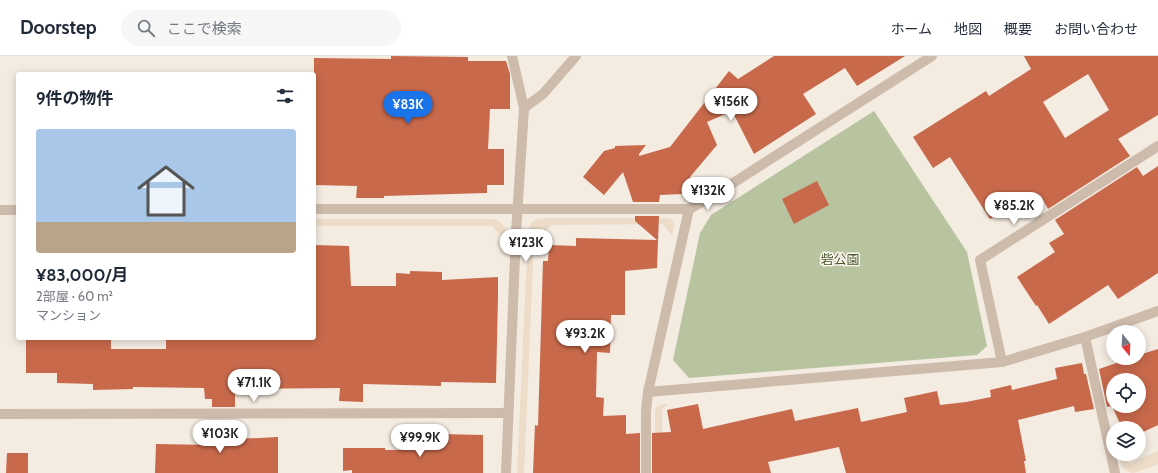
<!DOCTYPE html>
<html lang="ja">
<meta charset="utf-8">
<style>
body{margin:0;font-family:Cabin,"Noto Sans JP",sans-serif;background:#f6f6f7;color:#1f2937;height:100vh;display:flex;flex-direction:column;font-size:15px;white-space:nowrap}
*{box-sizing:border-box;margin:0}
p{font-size:13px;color:#747a83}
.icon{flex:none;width:22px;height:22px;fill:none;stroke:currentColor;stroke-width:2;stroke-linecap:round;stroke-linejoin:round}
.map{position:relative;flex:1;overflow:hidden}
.details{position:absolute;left:16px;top:16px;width:300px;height:268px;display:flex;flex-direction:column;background:#fff;border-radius:4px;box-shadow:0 2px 10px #0003}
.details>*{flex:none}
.needle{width:26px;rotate:162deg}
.buttons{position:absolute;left:1106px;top:269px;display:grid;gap:8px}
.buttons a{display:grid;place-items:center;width:40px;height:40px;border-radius:50%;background:#fff;box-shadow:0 2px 10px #0003;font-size:20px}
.price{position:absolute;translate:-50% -34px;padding:0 9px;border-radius:14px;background:#fff;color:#222;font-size:13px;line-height:26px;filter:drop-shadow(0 1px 2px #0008)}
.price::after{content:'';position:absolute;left:50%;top:24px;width:12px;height:9px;margin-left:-6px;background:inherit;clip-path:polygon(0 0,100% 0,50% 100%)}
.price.on{background:#1a73e8;color:#fff}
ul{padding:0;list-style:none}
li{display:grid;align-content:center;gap:8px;height:212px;padding:0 20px}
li+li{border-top:1px solid #e0e1e3}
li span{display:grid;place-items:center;height:124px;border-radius:4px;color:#555}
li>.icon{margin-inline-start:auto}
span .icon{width:72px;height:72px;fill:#fffc;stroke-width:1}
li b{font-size:17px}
h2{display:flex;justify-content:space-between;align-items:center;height:48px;padding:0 20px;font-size:17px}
header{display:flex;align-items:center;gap:24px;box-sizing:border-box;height:56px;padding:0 20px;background:#fff;border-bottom:1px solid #e0e1e3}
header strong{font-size:19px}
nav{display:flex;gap:22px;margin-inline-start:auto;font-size:14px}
.search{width:280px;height:36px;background:#f6f6f7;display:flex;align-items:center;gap:10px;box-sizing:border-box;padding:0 14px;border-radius:22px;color:#747a83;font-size:15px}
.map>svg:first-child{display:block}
</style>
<header>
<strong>Doorstep</strong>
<div class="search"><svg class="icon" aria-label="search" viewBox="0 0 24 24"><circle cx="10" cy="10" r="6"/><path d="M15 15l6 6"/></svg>ここで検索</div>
<nav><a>ホーム</a><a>地図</a><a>概要</a><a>お問い合わせ</a></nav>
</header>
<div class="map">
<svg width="1158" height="417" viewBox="0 0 1158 417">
<rect width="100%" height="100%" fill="#f4ebe1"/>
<!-- green -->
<path fill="#b8c4a0" d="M874,55l93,141 20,94 -10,9 -288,23 -16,-18 27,-127 11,-18z"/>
<!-- plaza -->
<g fill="#ecdcc8">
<path d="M546,162h123l3,2 2,5 -1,7 -1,4 -9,-12 -111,1 -18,16 -10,232h-7l11,-240 2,-8 3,-4 5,-2z"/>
<path d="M314,163h181l7,5 3,4v12l-13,-14h-178z"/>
<path d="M668,347l-6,7v63h-8l1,-63 2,-4z"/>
<path d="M1158,395v13l-21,8 -5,1 -5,-2 -5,-5 -3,-9 11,6z"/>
</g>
<!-- building -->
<g fill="#c8694b" fill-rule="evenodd">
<path d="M391,0l77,1v4h38l4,13v35h-20l-2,40h16v36h-17v8l-103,3v2h-28l1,-12 -43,-1v-127l77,1z"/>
<path d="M774,0h131l-48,30 -12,-18 -42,26 13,20 -62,40 -22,-43 -25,11 10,23 -27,32 15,16 -45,2 -1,7h-26l-10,-30 -19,23 -21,-18 21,-26 11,-3v-2l31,-1 -7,9v2l31,-9 59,-76 9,8z"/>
<path d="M1024,0h134v59l-40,24 12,17 -82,53 -7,-13 -9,6 -4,-6 -38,23 -40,-62 -17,11 -20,-31 73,-46 3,5 42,-27zM1088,18l21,36 -44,28 -22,-36z"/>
<path d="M1158,110v107l-40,26 -10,-14 -59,39 -12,-19 -1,1 -19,-29 38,-25 -6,-9 15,-9 -9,-14 82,-53 6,9z"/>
<path d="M817,125l12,24 -35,19 -12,-25z"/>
<path d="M635,160h24l-2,52 -32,3v44h-14l-1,38 -13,-1 -1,45 8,1 -1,18 23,-1v19l14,-1v40h-107l2,-48 3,1 5,-165h5l1,-16 27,1v-8l81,2 -22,-19z"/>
<path d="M314,189l35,1 2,40h45v-13l14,1v-3l32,1v8l56,-3v21l-2,85 -55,-1v4l-78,-2v18l-24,-1 1,-13 -105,1v18h-23v-8h-7l-1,-11 -71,-1v2l-40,1v-6l-36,-1v-10h-31v-35h85v11h55v-11h148z"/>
<path d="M1158,293v76l-19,9v-6h-17l-10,-22 -5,1 -8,-38 32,-11h8v-3zM1113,324h26v26h-26z"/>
<path d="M1082,307l2,11h2l8,35 -19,3 -1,-6 -56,14 8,41h-2l2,12h-180l-7,-26 -71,15 3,11h-119v-40l19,-1 -4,-22 31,-6 5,25 89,-20 3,12 63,-13 3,14 46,-10 -3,-14 33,-7 3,14 26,-3 25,-5 -1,-7 21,-5 1,5 45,-11 -2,-11z"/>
<path d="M212,364h24v19l42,-2v36h-123l1,-29 56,1z"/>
<path d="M440,378l43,1v38h-131v-3l-9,1v-23h42v2h55z"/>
<path d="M7,397h21v20h-22z"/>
</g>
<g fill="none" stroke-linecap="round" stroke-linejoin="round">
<!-- minor -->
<g stroke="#cdbbac" stroke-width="10">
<path d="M524,52l19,-14 33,-38"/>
<path d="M314,153h375"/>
<path d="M0,154h18"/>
<path d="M1085,281l30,136"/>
<path d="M1002,306l-22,-102 178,-114"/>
<path d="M648,336l354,-30 83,-25 73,-26"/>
<path d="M0,358l508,-1"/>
<path d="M506,417l10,-240 8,-125 -12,-52"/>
<path d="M646,417v-62l2,-19 41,-183 19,-10 224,-143"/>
</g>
</g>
<g text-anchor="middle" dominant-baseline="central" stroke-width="3" stroke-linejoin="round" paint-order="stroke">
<!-- park labels -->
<g font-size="13" fill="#4a5a2e" stroke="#fbf5ee">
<text x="840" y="203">砦公園</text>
</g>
</g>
</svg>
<div class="buttons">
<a><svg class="needle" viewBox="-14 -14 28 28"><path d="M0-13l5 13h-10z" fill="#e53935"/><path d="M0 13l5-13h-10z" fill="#747a83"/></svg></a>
<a><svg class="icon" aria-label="locate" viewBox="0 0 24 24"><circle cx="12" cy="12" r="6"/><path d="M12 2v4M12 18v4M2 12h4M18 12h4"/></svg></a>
<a><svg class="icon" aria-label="layers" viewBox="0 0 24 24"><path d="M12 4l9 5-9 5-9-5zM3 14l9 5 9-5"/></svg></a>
</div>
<b class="price" style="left:731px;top:66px">¥156K</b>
<b class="price on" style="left:408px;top:69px">¥83K</b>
<b class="price" style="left:708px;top:155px">¥132K</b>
<b class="price" style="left:1014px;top:170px">¥85.2K</b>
<b class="price" style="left:526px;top:207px">¥123K</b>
<b class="price" style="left:585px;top:298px">¥93.2K</b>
<b class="price" style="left:254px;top:347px">¥71.1K</b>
<b class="price" style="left:220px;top:398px">¥103K</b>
<b class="price" style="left:420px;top:402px">¥99.9K</b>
<section class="details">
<h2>9件の物件<svg class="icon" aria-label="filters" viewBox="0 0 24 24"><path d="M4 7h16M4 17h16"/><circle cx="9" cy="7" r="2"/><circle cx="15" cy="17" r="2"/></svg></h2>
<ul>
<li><span style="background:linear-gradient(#a9c7e8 75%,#b9a48a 0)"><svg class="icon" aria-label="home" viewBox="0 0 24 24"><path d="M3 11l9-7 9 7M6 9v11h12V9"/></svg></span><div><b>¥83,000/月</b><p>2部屋 · 60 m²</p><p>マンション</p></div></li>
</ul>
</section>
</div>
